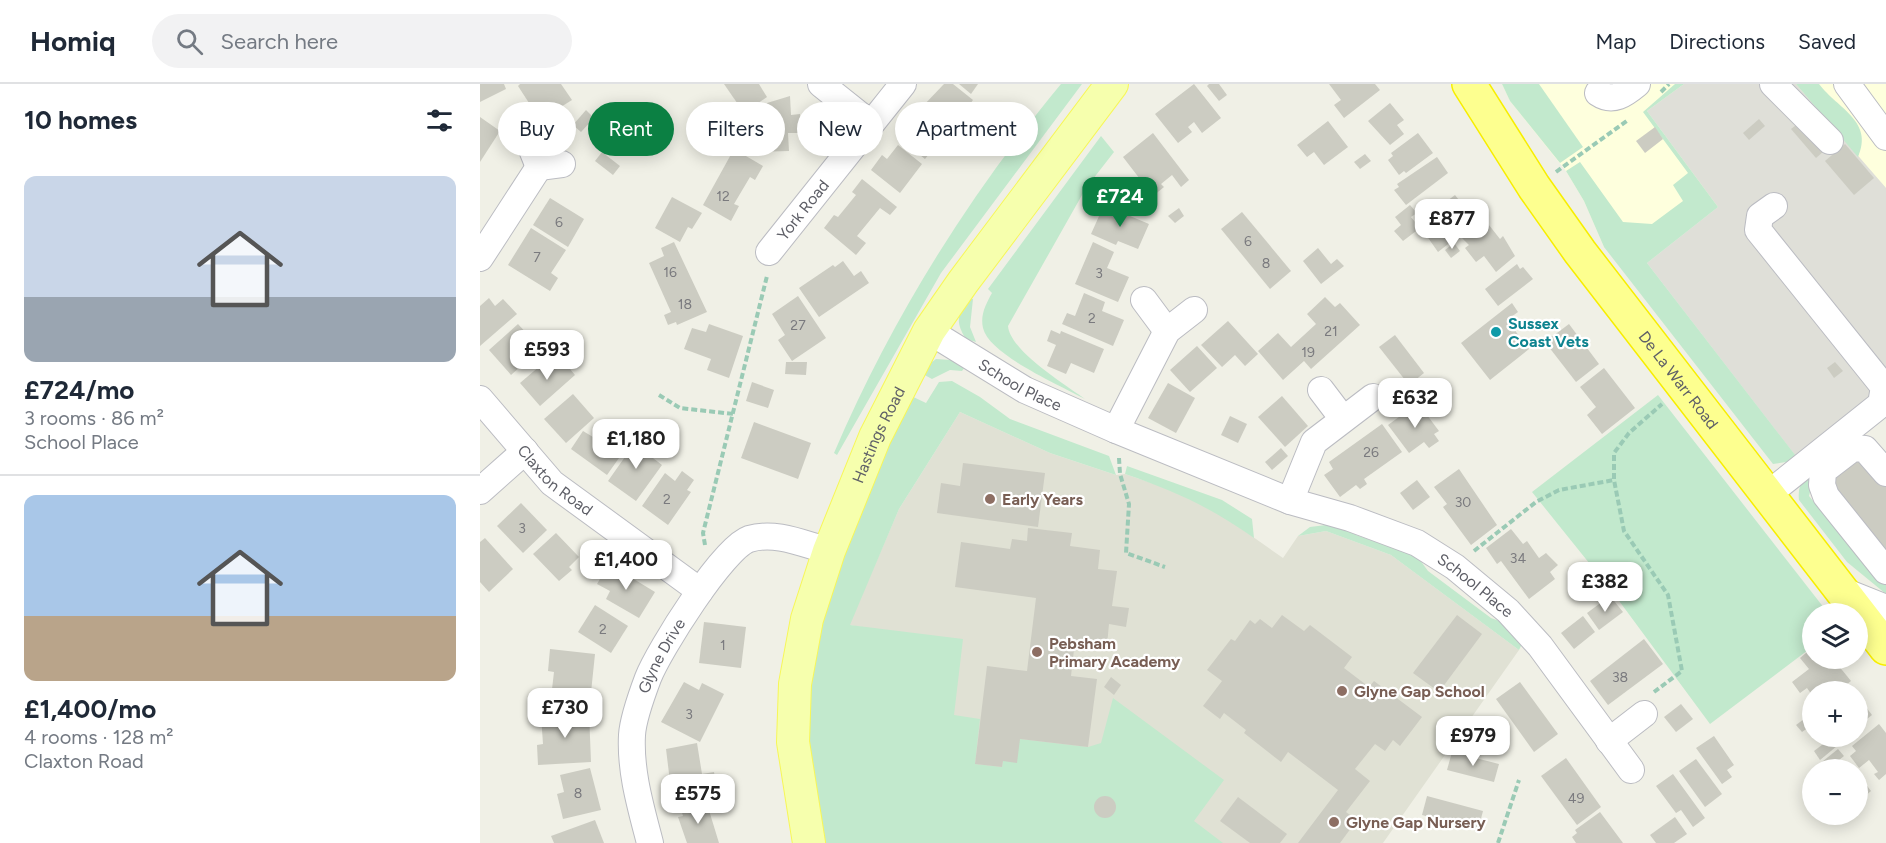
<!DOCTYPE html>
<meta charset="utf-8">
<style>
body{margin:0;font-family:Figtree,sans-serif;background:#f2f2f3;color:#1f2937;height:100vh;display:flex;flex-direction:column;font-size:22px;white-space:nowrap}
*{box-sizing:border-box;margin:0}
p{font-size:20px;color:#747a83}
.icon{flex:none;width:33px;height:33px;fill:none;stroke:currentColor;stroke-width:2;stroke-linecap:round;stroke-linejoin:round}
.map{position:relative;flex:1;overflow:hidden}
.panel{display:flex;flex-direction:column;background:#fff;width:480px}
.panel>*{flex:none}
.top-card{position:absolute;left:18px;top:18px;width:570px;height:54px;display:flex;gap:12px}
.buttons{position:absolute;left:1322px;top:519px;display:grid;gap:12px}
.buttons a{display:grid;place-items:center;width:66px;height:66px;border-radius:50%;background:#fff;box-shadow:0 3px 15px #0003;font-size:30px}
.price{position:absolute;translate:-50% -51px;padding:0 14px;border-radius:12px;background:#fff;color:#222;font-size:20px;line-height:39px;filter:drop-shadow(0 2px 3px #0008)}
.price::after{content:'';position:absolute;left:50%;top:36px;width:18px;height:14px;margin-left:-9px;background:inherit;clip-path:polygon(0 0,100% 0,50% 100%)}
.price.on{background:#0b8043;color:#fff}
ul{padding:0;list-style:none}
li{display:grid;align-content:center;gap:12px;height:318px;padding:0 24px}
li+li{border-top:2px solid #e0e1e3}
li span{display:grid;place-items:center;height:186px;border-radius:12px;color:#555}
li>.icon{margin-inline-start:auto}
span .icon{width:108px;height:108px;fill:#fffc;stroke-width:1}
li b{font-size:26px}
h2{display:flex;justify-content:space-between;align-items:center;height:72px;padding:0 24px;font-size:26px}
.tag{padding:0 21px;border-radius:27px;background:#fff;box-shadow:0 3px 15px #0003;font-size:21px;line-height:54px}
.tag.on{background:#0b8043;color:#fff}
header{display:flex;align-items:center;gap:36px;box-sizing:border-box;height:84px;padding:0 30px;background:#fff;border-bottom:2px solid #e0e1e3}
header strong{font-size:28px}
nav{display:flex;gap:33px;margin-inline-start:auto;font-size:21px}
.search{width:420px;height:54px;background:#f2f2f3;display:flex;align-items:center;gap:15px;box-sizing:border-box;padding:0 21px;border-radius:33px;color:#747a83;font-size:22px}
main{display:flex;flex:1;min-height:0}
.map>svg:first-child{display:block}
</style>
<header>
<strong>Homiq</strong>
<div class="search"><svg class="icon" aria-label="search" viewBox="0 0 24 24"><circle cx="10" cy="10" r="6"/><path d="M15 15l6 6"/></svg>Search here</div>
<nav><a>Map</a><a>Directions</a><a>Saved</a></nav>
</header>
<main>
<section class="panel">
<h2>10 homes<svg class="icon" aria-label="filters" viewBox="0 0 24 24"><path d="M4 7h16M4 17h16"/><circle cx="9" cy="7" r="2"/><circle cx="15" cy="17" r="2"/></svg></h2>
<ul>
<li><span style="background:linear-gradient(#c9d6e8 65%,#9aa5b1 0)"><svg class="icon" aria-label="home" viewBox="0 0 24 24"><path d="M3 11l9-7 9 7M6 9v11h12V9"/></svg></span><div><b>£724/mo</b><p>3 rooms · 86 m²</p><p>School Place</p></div></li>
<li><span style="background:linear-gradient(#a9c7e8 65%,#b9a48a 0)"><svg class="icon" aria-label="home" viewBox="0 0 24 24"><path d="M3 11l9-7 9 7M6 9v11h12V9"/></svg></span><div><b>£1,400/mo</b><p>4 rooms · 128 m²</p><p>Claxton Road</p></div></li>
</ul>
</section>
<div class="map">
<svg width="1406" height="759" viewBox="0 0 1406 759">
<rect width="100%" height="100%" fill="#f0f0e6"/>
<!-- commercial -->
<g fill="#feffdd">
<path d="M1022,0h182l-37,27 71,96 -114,40 -20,-46 -18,-30 -56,-70z"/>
<path d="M1316,0h90v104l-28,-31z"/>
</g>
<!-- industrial -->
<path fill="#dfdfd8" d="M1204,0h112l90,104v222l-78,62 -161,-209 71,-56 -71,-96z"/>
<!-- education -->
<path fill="#e0e1d4" d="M480,328l90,41 66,22 9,-1 50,17 41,20 67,47 15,-22 28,-5 65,24 128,95 -136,193h-517l-4,-216 -13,-2 50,-116z"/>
<!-- green -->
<g fill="#c2e9cd">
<path d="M581,0h21l-141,189 -104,182 -3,-2c57,-133 134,-257 227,-369z"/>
<path d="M1022,0h37l44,63 -23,16 -50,-62z"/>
<path d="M1195,0h9l-37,27 71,96 -71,56 152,197 -26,4 -169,-217 -20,-46 -18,-30 14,-9 43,60 29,2 31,-23 -10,-16 15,-12 -45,-61z"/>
<path d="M1316,0h23c19,25 55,37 39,73z"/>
<path d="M621,52l13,16 -28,36 -78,138c2,25 58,59 77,73 -23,-13 -96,-44 -102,-71 -3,-13 3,-24 9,-35l-4,-4z"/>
<path d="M486,215h7l-3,28 6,15 -10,-3c-10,-16 -9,-23 0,-40z"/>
<path d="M456,275l15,1 14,7 -3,4 -12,-1 -18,9 -13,-7z"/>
<path d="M472,297l28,16 30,22 99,37 7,19 -66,-22 -90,-41 -61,97 -49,116 113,14 -9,76 26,4 -5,45 27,3 1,-6 17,-22 68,8 13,-4 12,-45 111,82 -30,41 29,22h-399c-8,-34 -17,-68 -17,-104 -3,-113 59,-241 100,-345l19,9 13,-21z"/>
<path d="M1178,311l170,218 -16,1v33l-102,77 -96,-130 -82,-102z"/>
<path d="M1337,381l-8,31 45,54 32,31v13l-39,-32 -48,-62c-2,-16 6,-26 18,-35z"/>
<path d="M647,382l95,34 30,19 2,19c-44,-31 -79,-47 -129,-64z"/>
<path d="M850,436l16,5 10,10 61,21 11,15 63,47 14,5 18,19 -4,8 -128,-95 -65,-24 -28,5 12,-9 16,-2z"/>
</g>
<!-- building -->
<g fill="#ccccc2">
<path d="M0,0h24l2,5 -26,13z"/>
<path d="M40,0h41l11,16 -32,20 -22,-34z"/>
<path d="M244,0h35l8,13 -23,16z"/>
<path d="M464,0h9l20,16 -22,29 -28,-23z"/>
<path d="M479,0h19l-7,10z"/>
<path d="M714,0l27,34 -19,15 -8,-11 -6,5 4,5 -14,11 -23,-29z"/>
<path d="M729,0h10l8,11 -8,6 -12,-15z"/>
<path d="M849,0h46l5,6 -36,28 -10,-13 7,-5z"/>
<path d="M310,12l1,19 9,-1v19h-12l1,18 -38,1 -1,-36 17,-1v-12z"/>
<path d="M910,19l14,17 -7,5 7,9 -14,11 -22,-24z"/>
<path d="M439,25l37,30 -8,10 -9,-7 -14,17 -28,-22z"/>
<path d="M106,26l8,8 -13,14 -8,-7z"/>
<path d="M0,33l20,14 -20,31z"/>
<path d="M1279,35l6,7 -16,14 -6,-7z"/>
<path d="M848,37l20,26 -24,18 -10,-13 -7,5 -10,-12z"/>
<path d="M1320,38l24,29 -8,7 -25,-29z"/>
<path d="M1175,43l8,12 -18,14 -9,-12z"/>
<path d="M673,49l36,47 -8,7 -9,-12 -11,9 3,3 -11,9 -30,-39z"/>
<path d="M938,49l15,20 -27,20 -2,-2 -5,4 -11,-15 5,-4 -2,-3z"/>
<path d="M1365,60l29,34 -20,17 -29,-34z"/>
<path d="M418,61l24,19 -22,29 -29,-23 11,-15 5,4z"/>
<path d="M254,65l29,17 -8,14 -5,-3 -16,27 5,2 -8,15 -28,-16z"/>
<path d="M122,68l18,14 -7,9 -18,-14z"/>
<path d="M885,70l6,7 -11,8 -6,-7z"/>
<path d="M957,73l11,16 -42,32 -12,-15 5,-3 -2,-3z"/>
<path d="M382,95l35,28 -7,8 -10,-7 -23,28 9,7 -10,12 -32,-27 10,-13 4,2 18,-22 -4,-3z"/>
<path d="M975,111l14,18 -10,7 7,10 -28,22 -14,-20 6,-4 -7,-9z"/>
<path d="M192,113l30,16 -10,16 -4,-2 -8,15 -25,-14z"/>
<path d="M70,114l34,21 -16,28 -35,-22z"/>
<path d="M624,121l45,19 -11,25 -20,-8 -2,4 -25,-11z"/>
<path d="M930,121l7,8 -6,4 9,11 -17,13 -9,-10 7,-6 -6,-8z"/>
<path d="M699,124l5,8 -9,7 -7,-7z"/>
<path d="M762,128l49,59 -21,18 -49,-60z"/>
<path d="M1005,136l15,19 3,-3 12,20 -19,16 -12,-16 -8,6 -11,-14 4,-3 -7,-7z"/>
<path d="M51,144l35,22 -15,23 7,5 -8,13 -42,-26z"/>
<path d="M194,158l33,70 -30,13 -1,-3 -8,3 -4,-10 7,-3 -22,-49 15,-7 -3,-8z"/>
<path d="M613,158l21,10 -7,16 22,9 -11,25 -43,-18z"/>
<path d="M974,159l6,8 -9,7 -6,-8z"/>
<path d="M838,164l13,16 6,-5 7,7 -23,18 -18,-23z"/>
<path d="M363,177l11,15 7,-5 8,12 -50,34 -20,-29 34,-23 2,2z"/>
<path d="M1037,180l3,5 3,-2 10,12 -35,27 -13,-17z"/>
<path d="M604,209l21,9 -3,9 22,9 -11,26 -51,-22 5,-11 8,3z"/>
<path d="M318,212l28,42 -34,23 -14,-21 7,-5 -13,-21z"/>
<path d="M845,213l10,10 5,-4 20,22 -49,44 -7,-8 -21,19 -25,-29 20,-18 13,14 25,-23 -9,-10z"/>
<path d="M9,214l6,8 8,-7 14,15 -37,32v-40z"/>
<path d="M1032,219l6,9 -11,8 22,29 -39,31 -29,-37z"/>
<path d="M748,237l30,33 -13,12 -10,-11 -13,12 -21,-22z"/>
<path d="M38,240l11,12 7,-6 12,12 -37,33 -22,-25z"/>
<path d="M229,240l34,12 -14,42 -22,-8 4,-11 -27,-10 8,-21 14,4z"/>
<path d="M1089,240l30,40 -23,18 -31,-40z"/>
<path d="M571,246l9,4 1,-3 43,18 -10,24 -23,-10 -5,11 -19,-8 9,-21 -9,-4z"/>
<path d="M915,251l29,38 -15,12 -30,-38z"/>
<path d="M717,262l20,22 -27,24 -20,-22z"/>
<path d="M68,275l9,10 7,-7 11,13 -35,31 -20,-23z"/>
<path d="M306,278h21l-1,13 -21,-1z"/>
<path d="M1355,278l8,9 -9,7 -7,-10z"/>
<path d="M1124,284l31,40 -33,26 -15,-19 9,-8 -16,-20z"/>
<path d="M272,298l22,8 -6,18 -22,-7z"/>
<path d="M688,299l27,15 -19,35 -28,-15z"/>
<path d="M93,310l21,24 -28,25 -22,-24z"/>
<path d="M802,312l26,30 -23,21 -27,-30z"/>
<path d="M938,319l21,28 -5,3 5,7 -10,7 -5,-6 -15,11 -21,-28z"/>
<path d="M750,332l17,8 -9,19 -17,-8z"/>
<path d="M124,338l27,19 -24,34 -36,-26 12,-18 10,6z"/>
<path d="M274,338l57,21 -13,36 -57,-21z"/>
<path d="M902,340l20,28 -38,27 3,5 -7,5 -4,-4 -16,12 -16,-22 9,-6 -4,-7z"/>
<path d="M159,353l15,10 -5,8 13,10 -26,36 -28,-20z"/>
<path d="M801,364l7,8 -16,14 -7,-8z"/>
<path d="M1378,369l28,33v72l-60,-80z"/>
<path d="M483,379l82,10 -7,54 -101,-14 4,-30 19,3z"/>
<path d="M979,385l38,56 -26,20 -28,-38 4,-3 -13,-17z"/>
<path d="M202,387l12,9 -7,10 4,2 -23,33 -26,-19 23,-33 10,8z"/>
<path d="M937,396l13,17 -17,13 -13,-17z"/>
<path d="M41,419l26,27 -24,23 -26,-27z"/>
<path d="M548,444l44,5 -2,13 30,4 -2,19 19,2 -5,35 17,2 -3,19 -17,-3 -2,21 -32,-4 -4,35 26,3 -9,68 -68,-8 -3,24 -14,-2 -1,6 -27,-3 12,-98 40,5 9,-73 -81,-11 6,-45 49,7 2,-10 15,2z"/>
<path d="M1031,445l12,15 4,-3 12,17 7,-5 12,12 -8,7 5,7 -26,20 -28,-38 -4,3 -11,-16z"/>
<path d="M76,449l23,24 -10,10 3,3 -13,11 -26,-27z"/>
<path d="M5,454l28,31 -24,23 -9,-10v-40z"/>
<path d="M129,480l46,28 -16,26 -33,-19 4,-8 -13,-7z"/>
<path d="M1130,512l13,16 -24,18 -12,-17z"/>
<path d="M115,521l33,21 -17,27 -33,-21z"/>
<path d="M802,531l22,16 6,-6 42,32 -8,11 25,19 5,-6 48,36 -22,29 -7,-6 -8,11 -10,-7 -20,25 15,12 -24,31 11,8 -17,23h-42l40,-53 -50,-38 -7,10 -37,-29 2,-3 -22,-17 -4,6 -17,-13 19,-25 -15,-11 24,-31 4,2 15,-21 5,4 5,-5 12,9z"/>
<path d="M977,531l25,19 -43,58 -26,-19z"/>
<path d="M1103,532l12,16 -21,17 -13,-16z"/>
<path d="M224,538l42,5 -5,41 -42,-5z"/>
<path d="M1164,555l19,25 -55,41 -18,-24z"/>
<path d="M1332,564v10h15l7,10 4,-3 13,16 -14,11h-25v3l-5,-7 -7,5 -8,-11 17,-13 -9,-11z"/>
<path d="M70,565l45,5 -5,48 -39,-4 3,-26 -6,-1z"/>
<path d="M631,593l10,8 -7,10 -10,-8z"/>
<path d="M204,598l15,8 3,-7 22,11 -24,48 -39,-20z"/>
<path d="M1040,598l38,52 -24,18 -38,-53z"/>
<path d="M1379,614l13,17 -15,12v-28z"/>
<path d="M1201,620l12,15 -17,13 -12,-15z"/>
<path d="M109,628l2,50 -53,3 -1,-20 6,-1 -2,-29z"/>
<path d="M1332,629v12l-10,7 -6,-7z"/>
<path d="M1399,640l7,9v41l-7,6 -5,-6 4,-2 -9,-12 -10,8 -9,-12 6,-5 -4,-5z"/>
<path d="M1234,652l20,29 -7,5 5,7 -10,7 -26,-36z"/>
<path d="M1351,654l6,8 -17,14 -6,-9z"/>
<path d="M217,659l5,31 12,-2 3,18 -19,4 1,7 -26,5 -7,-57z"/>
<path d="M1358,665l6,7 -17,14h-15z"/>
<path d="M972,668l47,12 -5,18 -47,-12z"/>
<path d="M1086,674l35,49 -24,18 -36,-49z"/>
<path d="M1216,675l26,35 -17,13 -26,-36z"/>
<path d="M110,684l11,42 -38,9 -6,-25 7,-2 -4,-17z"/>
<path d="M1193,690l32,44 -12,9 -12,-17 -5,3 -20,-27z"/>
<path d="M1385,699l6,8 -14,12v-14z"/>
<path d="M947,712l56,15 -5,19 -56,-15z"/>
<circle cx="625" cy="723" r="11"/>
<path d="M758,713l49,37 -7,9h-30l-30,-22z"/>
<path d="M220,719l2,6 6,-2 11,36h-32l-9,-26 5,-1 -2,-7z"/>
<path d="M1120,728l23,31h-47l-4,-6 5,-4 -2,-3z"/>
<path d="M1195,733l12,17 -13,9h-18l-6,-8z"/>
<path d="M115,736l9,23h-50l-3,-7z"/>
</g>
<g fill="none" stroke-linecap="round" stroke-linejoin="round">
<defs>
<g id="minor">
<path d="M341,0l50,40"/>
<path d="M1293,0l57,57"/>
<path d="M1367,0l39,53"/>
<path d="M1118,9c15,10 27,1 39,-9"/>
<path d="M51,63l8,20 23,-3"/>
<path id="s1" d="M289,168l134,-168"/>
<path d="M0,174l59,-91"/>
<path d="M664,216l23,31"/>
<path id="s2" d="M449,247l96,59 91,40 174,71 60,17 67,25 38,24 53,44 32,35 91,124"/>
<path d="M841,306l22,29"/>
<path id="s3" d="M0,315l72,84 148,108"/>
<path d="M636,346l51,-99 27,-21"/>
<path d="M1406,389l-21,-24 -12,-1 -30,23 -1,14 4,11 60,75"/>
<path d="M0,407l45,-40"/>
<path d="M1287,411l114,-91 3,-17 -126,-157 2,-14 14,-10"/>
<path d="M810,417l24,-59 59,-45"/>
<path d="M1361,506l45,18"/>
<path d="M1129,657l35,-27"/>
<path id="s4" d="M170,759c-9,-35 -20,-71 -18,-108 1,-17 10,-41 16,-57 11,-28 75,-130 101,-139 27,-8 54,5 80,12"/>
</g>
<g id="major">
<path id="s5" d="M329,759l-16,-101 2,-58 12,-65 22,-68 46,-114 54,-106 34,-49 149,-198"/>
</g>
<g id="highway">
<path id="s6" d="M989,0l65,103 46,65 306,396"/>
</g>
</defs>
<!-- minor casing -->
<use href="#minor" stroke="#bbbcc2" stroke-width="28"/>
<!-- major casing -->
<use href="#major" stroke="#f7f758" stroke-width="34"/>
<!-- highway casing -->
<use href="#highway" stroke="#f7ee00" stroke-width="36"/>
<!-- path -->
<g stroke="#9acab5" stroke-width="4" stroke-dasharray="6 3" stroke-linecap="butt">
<path d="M1181,8l8,-8"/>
<path d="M1076,88l72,-52"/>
<path d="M179,311l21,13 54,6"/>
<path d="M639,374l1,16 9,30 -3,49 39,14"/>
<path d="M225,461l-2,-12 64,-257"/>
<path d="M994,467l62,-49 23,-12 55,-10"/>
<path d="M1174,608l28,-21 -14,-76 -44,-64 -10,-51v-27l15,-20 33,-29"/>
<path d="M1018,759l21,-63"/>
</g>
<!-- minor -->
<use href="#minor" stroke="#fff" stroke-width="26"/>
<!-- major -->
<use href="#major" stroke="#f6ffad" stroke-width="32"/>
<!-- highway -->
<use href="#highway" stroke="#fdff8f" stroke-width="33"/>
</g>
<!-- markers -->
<circle fill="#0f9aa8" stroke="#fff" stroke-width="2" cx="1016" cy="248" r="6"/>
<g fill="#8d6e63" stroke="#fff" stroke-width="2">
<circle cx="510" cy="415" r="6"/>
<circle cx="557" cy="568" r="6"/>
<circle cx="862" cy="607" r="6"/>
<circle cx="854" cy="738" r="6"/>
</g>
<g text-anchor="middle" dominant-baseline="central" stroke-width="4.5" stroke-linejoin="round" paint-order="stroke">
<!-- number labels -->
<g font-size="14" fill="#7a7a7e">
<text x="243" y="112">12</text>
<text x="79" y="138">6</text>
<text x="768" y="157">6</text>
<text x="57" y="173">7</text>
<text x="786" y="179">8</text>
<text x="190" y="188">16</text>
<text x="619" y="189">3</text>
<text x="205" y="220">18</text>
<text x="612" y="234">2</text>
<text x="318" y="241">27</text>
<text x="851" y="247">21</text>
<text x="828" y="268">19</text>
<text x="891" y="368">26</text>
<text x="187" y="415">2</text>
<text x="983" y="418">30</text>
<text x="42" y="444">3</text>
<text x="1038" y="474">34</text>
<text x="123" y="545">2</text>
<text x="243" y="561">1</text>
<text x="1140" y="593">38</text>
<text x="209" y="630">3</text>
<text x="98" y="709">8</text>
<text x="1096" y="714">49</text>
</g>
<!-- street labels -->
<g font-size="16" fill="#5e5f67" stroke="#fff">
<text stroke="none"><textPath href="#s1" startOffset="54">York Road</textPath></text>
<text stroke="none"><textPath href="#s6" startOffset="363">De La Warr Road</textPath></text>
<text stroke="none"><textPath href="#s2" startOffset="106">School Place</textPath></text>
<text stroke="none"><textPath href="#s5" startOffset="424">Hastings Road</textPath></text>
<text stroke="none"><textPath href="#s3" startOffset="111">Claxton Road</textPath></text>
<text stroke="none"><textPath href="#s2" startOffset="606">School Place</textPath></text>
<text stroke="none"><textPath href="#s4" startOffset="195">Glyne Drive</textPath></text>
</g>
<!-- culture labels -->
<g font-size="16" font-weight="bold" fill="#0d838f" stroke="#fff" text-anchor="start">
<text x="1028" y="239">Sussex<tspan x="1028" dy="18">Coast Vets</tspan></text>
</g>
<!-- education labels -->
<g font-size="16" font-weight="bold" fill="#785e54" stroke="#fff" text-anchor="start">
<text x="522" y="415">Early Years</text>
<text x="569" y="559">Pebsham<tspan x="569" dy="18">Primary Academy</tspan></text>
<text x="874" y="607">Glyne Gap School</text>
<text x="866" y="738">Glyne Gap Nursery</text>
</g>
</g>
</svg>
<div class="buttons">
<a><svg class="icon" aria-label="layers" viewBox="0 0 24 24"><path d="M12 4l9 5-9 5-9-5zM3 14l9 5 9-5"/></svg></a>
<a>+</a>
<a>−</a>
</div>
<b class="price on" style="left:640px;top:144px">£724</b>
<b class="price" style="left:972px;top:166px">£877</b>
<b class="price" style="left:67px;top:297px">£593</b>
<b class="price" style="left:935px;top:345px">£632</b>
<b class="price" style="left:156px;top:386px">£1,180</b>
<b class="price" style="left:146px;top:507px">£1,400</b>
<b class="price" style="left:1125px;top:529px">£382</b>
<b class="price" style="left:85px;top:655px">£730</b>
<b class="price" style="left:993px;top:683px">£979</b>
<b class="price" style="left:218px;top:741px">£575</b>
<div class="top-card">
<a class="tag">Buy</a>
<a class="tag on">Rent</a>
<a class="tag">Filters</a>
<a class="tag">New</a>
<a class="tag">Apartment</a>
</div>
</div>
</main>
